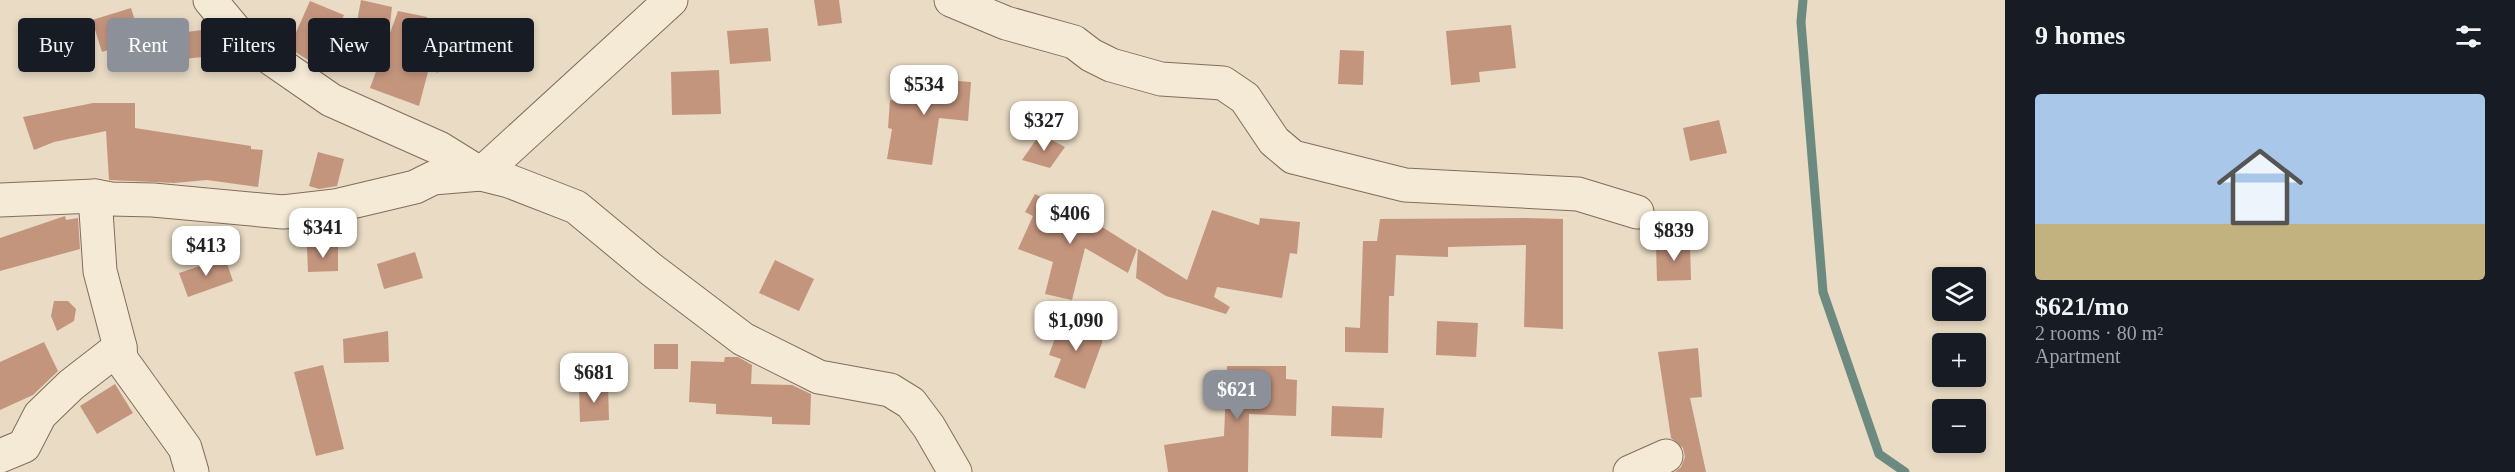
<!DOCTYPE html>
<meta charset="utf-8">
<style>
body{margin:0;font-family:"Times New Roman",serif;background:#20242c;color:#f1f3f6;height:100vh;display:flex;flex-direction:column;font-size:22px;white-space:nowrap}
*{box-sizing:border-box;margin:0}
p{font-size:20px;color:#9ea1a6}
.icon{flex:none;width:33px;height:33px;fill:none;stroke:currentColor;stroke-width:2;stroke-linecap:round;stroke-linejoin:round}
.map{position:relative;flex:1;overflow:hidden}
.drawer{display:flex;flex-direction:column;background:#171b24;width:510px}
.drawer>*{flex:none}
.guide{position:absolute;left:18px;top:18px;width:570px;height:54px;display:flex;gap:12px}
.controls{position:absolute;left:1932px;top:267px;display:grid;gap:12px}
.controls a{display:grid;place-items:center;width:54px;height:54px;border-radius:6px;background:#171b24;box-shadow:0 3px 9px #0003;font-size:30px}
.price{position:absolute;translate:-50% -51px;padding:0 14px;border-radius:12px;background:#fff;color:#222;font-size:20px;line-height:39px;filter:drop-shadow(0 2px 3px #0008)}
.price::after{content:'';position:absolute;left:50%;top:36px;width:18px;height:14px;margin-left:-9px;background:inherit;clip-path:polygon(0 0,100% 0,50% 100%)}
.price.current{background:#8c9099;color:#fff}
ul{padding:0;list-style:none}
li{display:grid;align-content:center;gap:12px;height:318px;padding:0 30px}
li+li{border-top:2px solid #363941}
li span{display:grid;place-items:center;height:186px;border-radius:6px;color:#555}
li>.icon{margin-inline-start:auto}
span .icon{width:108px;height:108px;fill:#fffc;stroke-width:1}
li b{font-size:26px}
h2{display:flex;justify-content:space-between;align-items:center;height:72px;padding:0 30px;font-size:26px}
.tag{padding:0 21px;border-radius:6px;background:#171b24;box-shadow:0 3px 9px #0003;font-size:21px;line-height:54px}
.tag.current{background:#8c9099;color:#fff}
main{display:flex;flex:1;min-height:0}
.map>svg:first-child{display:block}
</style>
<main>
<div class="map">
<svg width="2005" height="472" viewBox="0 0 2005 472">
<rect width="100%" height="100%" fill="#e9dbc4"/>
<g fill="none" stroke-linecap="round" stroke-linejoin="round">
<!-- stream -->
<path stroke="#6d8a81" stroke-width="9" d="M1803,0l-2,22 22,270 56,162 26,18"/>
</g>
<!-- building -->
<g fill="#c4957d">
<path d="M361,0l31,7 -3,25 -33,-5z"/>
<path d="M814,0h25l3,23 -24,3z"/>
<path d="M310,1l34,14 -23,53 -32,-20z"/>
<path d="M131,8l10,31 -39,13 -10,-32z"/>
<path d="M398,11l29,6 11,56 -9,-5 -10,38 -49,-18z"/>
<path d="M1511,25l5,43 -37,4 1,10 -29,3 -5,-54z"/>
<path d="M768,28l3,33 -41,3 -3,-33z"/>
<path d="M210,29l18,20 1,5 -45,5 -5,-26z"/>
<path d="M1340,50l24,1 -1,34 -25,-1z"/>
<path d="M719,70l2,44 -49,1 -1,-43z"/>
<path d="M901,77l70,5 -3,39 -29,-3 -7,47 -45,-6 5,-30 -4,-1 2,-28 8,1z"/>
<path d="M93,103h42v25l116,18v3l12,1 -5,37 -51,-7 -33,3 -65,-3 -3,-49 -52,11 -20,8 -11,-33z"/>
<path d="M1719,120l8,33 -37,8 -7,-33z"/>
<path d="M1040,134l25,13 -15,21 -28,-8z"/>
<path d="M318,152l26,7 -7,27 -18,3 -10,-3z"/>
<path d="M1035,194l63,33 1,-2 38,24 -9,24 -43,-25 -13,52 -27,-6 8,-32 -35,-13 15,-33 -8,-4z"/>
<path d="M1212,210l47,15 1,-7 40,4 -3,32 -7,-1 -8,45 -65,-11 -3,10 16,10 -4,7 -60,-18 -30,-18 2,-29 49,31z"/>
<path d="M65,216l1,4 12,-2 2,31 -80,22v-33z"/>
<path d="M1525,218l38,1v110l-39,-2 2,-82 -78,2v10l-52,-2 -2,41h-5l-1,57 -43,-1v-25l15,1 3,-87h14l3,-22z"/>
<path d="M1690,244l1,36 -34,1 -1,-36z"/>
<path d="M307,247h31v24l-30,1z"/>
<path d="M415,252l8,26 -39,11 -7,-25z"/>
<path d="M225,258l8,23 -45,16 -9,-24z"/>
<path d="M775,260l39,19 -15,32 -40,-18z"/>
<path d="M54,301h14l8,8 -2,12 -17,10 -6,-15z"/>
<path d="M1062,318l40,15v10l-17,46 -31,-12 7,-18 -12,-4z"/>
<path d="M1437,321l41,2 -2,34 -40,-2z"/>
<path d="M388,331l1,31 -45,1 -1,-24z"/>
<path d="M44,342l14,29 -25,24 -33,15v-48z"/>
<rect x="654" y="344" width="24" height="25"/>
<path d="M1698,348l4,49 -12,1 16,74h-31l6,-5 4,-10 -2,-9 -12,-10 -13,-86z"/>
<path d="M725,357h13l14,8 -1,19 41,1 19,9 -1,31 -38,-1v-7l-56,-3v-10l-27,-2 2,-41 33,1z"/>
<path d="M323,365l21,84 -28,7 -22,-84z"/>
<path d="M1227,366h59v13l11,1 -1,36 -47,-2 -1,58h-80l-4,-27 60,-9z"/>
<path d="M115,384l18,29 -36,21 -17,-28z"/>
<path d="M608,385l1,35 -29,2 -1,-35z"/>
<path d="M1332,406l52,2 -2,30 -51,-2z"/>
</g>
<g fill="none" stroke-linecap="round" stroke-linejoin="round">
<defs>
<g id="minor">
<path d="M210,0l25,30 21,18 75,52 108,48 42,26"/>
<path d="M951,0l55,23 68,19 17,13 20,10 50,14 62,4 22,15 29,43 19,16 112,28 173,9 59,18"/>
<path d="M481,174l190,-174"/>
<path d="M95,196l5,75 20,76 1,12 64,89 7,24"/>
<path d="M0,200l95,-4 16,3 42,1 130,12 52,-6 80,-19 18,-9 48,-4 28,7 67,26 76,63 91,69 76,38 71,13 21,13 18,24 26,45"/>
<path d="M0,456l24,-10 16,-31 31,-30 49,-38"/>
<path d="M1630,472l36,-16"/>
</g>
</defs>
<!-- minor casing -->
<use href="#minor" stroke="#826d5c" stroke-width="35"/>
<!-- minor -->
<use href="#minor" stroke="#f5ead6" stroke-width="33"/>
</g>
</svg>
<div class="controls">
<a><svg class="icon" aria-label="layers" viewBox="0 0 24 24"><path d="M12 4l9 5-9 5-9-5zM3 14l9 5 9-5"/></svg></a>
<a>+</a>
<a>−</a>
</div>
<b class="price" style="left:924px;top:116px">$534</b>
<b class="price" style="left:1044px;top:152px">$327</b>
<b class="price" style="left:1070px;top:245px">$406</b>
<b class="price" style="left:323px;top:259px">$341</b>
<b class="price" style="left:1674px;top:262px">$839</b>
<b class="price" style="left:206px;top:277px">$413</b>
<b class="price" style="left:1076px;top:352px">$1,090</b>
<b class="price" style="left:594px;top:404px">$681</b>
<b class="price current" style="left:1237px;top:421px">$621</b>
<div class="guide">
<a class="tag">Buy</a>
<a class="tag current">Rent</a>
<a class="tag">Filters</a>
<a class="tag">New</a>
<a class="tag">Apartment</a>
</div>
</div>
<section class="drawer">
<h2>9 homes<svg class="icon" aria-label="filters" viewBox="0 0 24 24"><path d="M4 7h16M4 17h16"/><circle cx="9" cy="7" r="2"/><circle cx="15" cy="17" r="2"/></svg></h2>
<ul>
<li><span style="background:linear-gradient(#a9c7e8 70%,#c2b280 0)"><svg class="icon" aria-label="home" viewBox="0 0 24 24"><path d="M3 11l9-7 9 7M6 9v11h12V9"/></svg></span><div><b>$621/mo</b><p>2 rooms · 80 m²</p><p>Apartment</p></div></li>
</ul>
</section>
</main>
